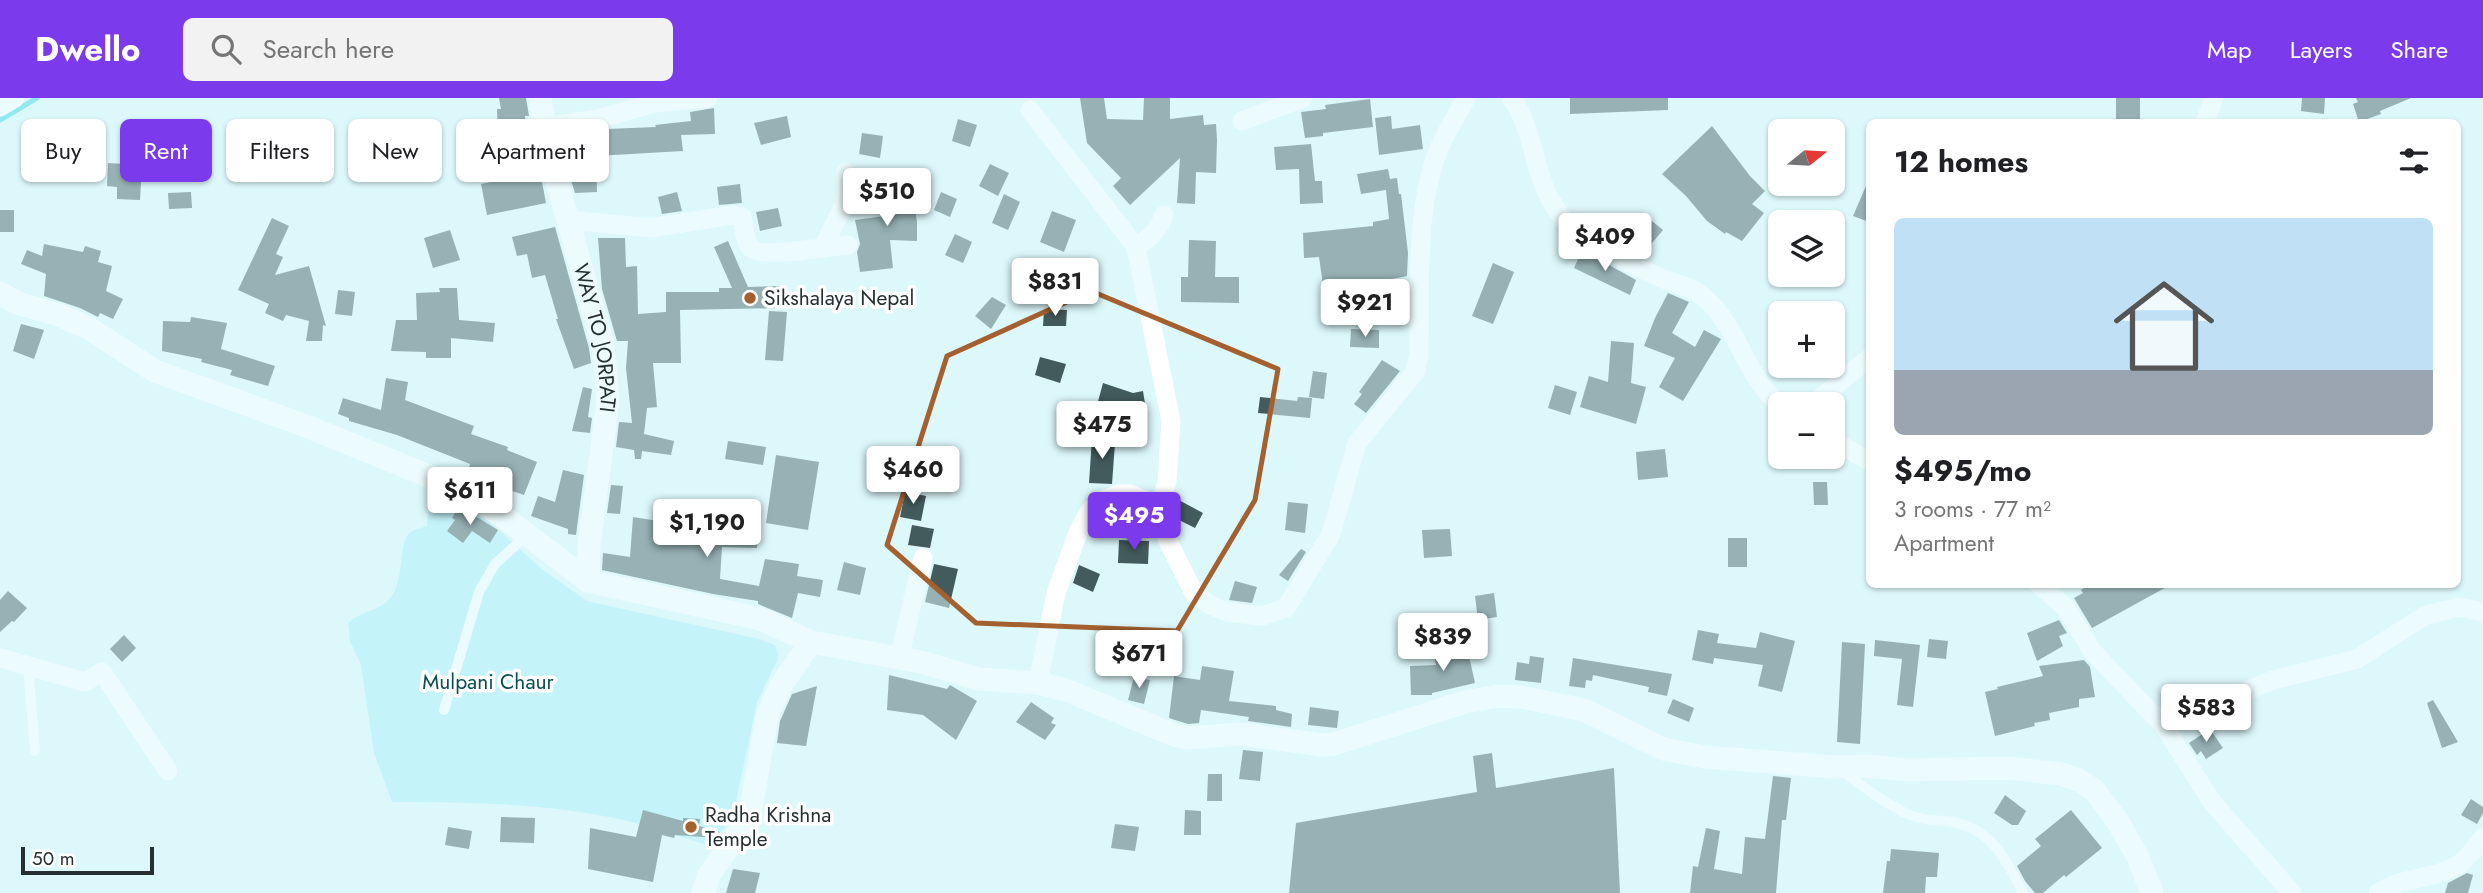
<!DOCTYPE html>
<meta charset="utf-8">
<style>
body{margin:0;font-family:Jost,sans-serif;background:#f2f2f2;color:#202124;height:100vh;display:flex;flex-direction:column;font-size:26px;white-space:nowrap}
*{box-sizing:border-box;margin:0}
p{font-size:23px;color:#757577}
.icon{flex:none;width:38px;height:38px;fill:none;stroke:currentColor;stroke-width:2;stroke-linecap:round;stroke-linejoin:round}
.map{position:relative;flex:1;overflow:hidden}
.drawer{position:absolute;left:1866px;top:21px;width:595px;height:469px;display:flex;flex-direction:column;background:#fff;border-radius:10px;box-shadow:0 2px 5px #0004}
.drawer>*{flex:none}
.guide{position:absolute;left:21px;top:21px;width:665px;height:63px;display:flex;gap:14px}
.needle{width:46px;rotate:72deg}
.controls{position:absolute;left:1768px;top:21px;display:grid;gap:14px}
.controls a{display:grid;place-items:center;width:77px;height:77px;border-radius:10px;background:#fff;box-shadow:0 2px 5px #0004;font-size:35px}
.scale{position:absolute;left:21px;bottom:18px;width:133px;box-sizing:border-box;padding-left:7px;border:4px solid #263032;border-top:0;font-size:19px;line-height:24px;white-space:nowrap;color:#263032;-webkit-text-stroke:5px #fff;paint-order:stroke}
.price{position:absolute;translate:-50% -60px;padding:0 16px;border-radius:7px;background:#fff;color:#222;font-size:23px;line-height:46px;filter:drop-shadow(0 2px 4px #0008)}
.price::after{content:'';position:absolute;left:50%;top:42px;width:21px;height:16px;margin-left:-10px;background:inherit;clip-path:polygon(0 0,100% 0,50% 100%)}
.price.active{background:#7c3aed;color:#fff}
ul{padding:0;list-style:none}
li{display:grid;align-content:center;gap:14px;height:371px;padding:0 28px}
li+li{border-top:2px solid #e0e0e0}
li span{display:grid;place-items:center;height:217px;border-radius:10px;color:#555}
li>.icon{margin-inline-start:auto}
span .icon{width:126px;height:126px;fill:#fffc;stroke-width:1}
li b{font-size:30px}
h2{display:flex;justify-content:space-between;align-items:center;height:84px;padding:0 28px;font-size:30px}
.chip{padding:0 24px;border-radius:10px;background:#fff;box-shadow:0 2px 5px #0004;font-size:24px;line-height:63px}
.chip.active{background:#7c3aed;color:#fff}
header{display:flex;align-items:center;gap:42px;box-sizing:border-box;height:98px;padding:0 35px;background:#7c3aed;color:#fff}
header strong{font-size:33px}
nav{display:flex;gap:38px;margin-inline-start:auto;font-size:24px}
.search{width:490px;height:63px;background:#f2f2f2;display:flex;align-items:center;gap:18px;box-sizing:border-box;padding:0 24px;border-radius:10px;color:#757577;font-size:26px}
.map>svg:first-child{display:block}
</style>
<header>
<strong>Dwello</strong>
<div class="search"><svg class="icon" aria-label="search" viewBox="0 0 24 24"><circle cx="10" cy="10" r="6"/><path d="M15 15l6 6"/></svg>Search here</div>
<nav><a>Map</a><a>Layers</a><a>Share</a></nav>
</header>
<div class="map">
<svg width="2483" height="795" viewBox="0 0 2483 795">
<rect width="100%" height="100%" fill="#ddf8fb"/>
<!-- green -->
<path fill="#a7eff8" d="M431,388l41,20 71,64 44,31 172,38 16,6 3,9 -1,7 -20,41 -25,119 -25,24c-29,-9 -58,-19 -88,-26 -74,-16 -152,-17 -227,-17l-18,-49 -13,-88 -11,-24 -2,-18c12,-12 31,-11 42,-25 16,-18 7,-59 21,-66 4,-3 11,-4 16,-6z"/>
<g fill="none" stroke-linecap="round" stroke-linejoin="round">
<!-- stream -->
<path stroke="#34d4e4" stroke-width="5" d="M0,22l37,-22"/>
</g>
<!-- building -->
<g fill="#445b5d">
<path d="M499,0h27l3,18h-4l1,14 -28,1 -1,-22h4z"/>
<path d="M1080,0h24l3,21 36,1 1,-22h26v21l33,-4 1,10 12,-1 1,16 -1,33 -20,-1 -1,32 -18,-1 3,-45 -50,47 -17,-19 8,-8 -34,-35z"/>
<path d="M1570,0h98v12l-98,4z"/>
<rect x="2116" y="0" width="24" height="21"/>
<path d="M2302,0h23l-1,16 -23,-3z"/>
<path d="M2356,0h55l-31,13 1,3 -22,8 -6,-18 5,-2z"/>
<path d="M1370,1l3,28 -50,6v3l-18,2 -4,-26 25,-3 -1,-4z"/>
<path d="M714,10l1,26 -34,1 2,16 -87,5 1,36 -22,1 -5,-16 -4,-41 41,-7 49,-2 -1,-2 36,-4 -1,-9z"/>
<path d="M787,18l4,21 -30,8 -7,-22z"/>
<path d="M1391,18l1,13 28,-4 3,24 -44,6 -4,-37z"/>
<path d="M958,21l19,6 -7,22 -18,-6z"/>
<path d="M1712,28l38,50 15,15 -13,13 12,9 -22,28 -16,-9 -1,2 -18,-13 -21,-25 -24,-22z"/>
<path d="M862,35l21,3 -3,22 -21,-4z"/>
<path d="M1311,46l4,37h7l1,22 -23,1 -1,-35 -23,1 -2,-23z"/>
<path d="M108,65l34,2 -2,35 -23,-1v-12l-10,-1z"/>
<path d="M990,66l19,9 -11,23 -19,-10z"/>
<path d="M1388,71l2,10 7,-1 2,16h2l7,59 -1,23 -83,16 -5,-35 -15,1 -1,-25 70,-7v-4l16,-3 -3,-29 -25,4 -4,-20z"/>
<path d="M540,74l6,31 -59,12 -6,-31z"/>
<path d="M910,80l7,44v19l-27,-1 3,28 -33,4 -3,-20 3,-8 -5,-24 37,-5 -5,-34z"/>
<path d="M1869,81v43l-16,-6z"/>
<path d="M740,86l2,19 -23,2 -2,-18z"/>
<path d="M191,94l1,16 -23,1 -1,-16z"/>
<path d="M677,94l5,19 -20,3 -4,-17z"/>
<path d="M941,94l16,7 -7,18 -16,-7z"/>
<path d="M1004,96l16,8 -12,28 -16,-7z"/>
<path d="M778,110l4,18 -22,5 -4,-19z"/>
<rect x="0" y="112" width="14" height="22"/>
<path d="M1052,113l24,9 -12,32 -24,-10z"/>
<path d="M1647,119l16,13 -17,20 -15,-13z"/>
<path d="M272,120l17,8 -13,28 7,3 -8,18 34,-9 17,60 -3,-1 -1,16h-16l3,-20 -23,-6 -3,6 -18,-8 4,-9 -31,-14z"/>
<path d="M555,129l34,121 2,15 -17,6 -18,-50h2l-13,-44 -13,3 -5,-24 -10,2 -5,-19z"/>
<path d="M450,132l10,30 -27,8 -9,-30z"/>
<path d="M955,136l17,8 -9,21 -18,-8z"/>
<path d="M598,140h27l1,29 11,-1 1,48 28,-2v-20h53v-4h13l-18,-41 14,-6 20,46 32,-1 1,22 -101,2 1,53h-28l4,44 -10,1 -3,26 30,7 -3,14 -29,-4 -1,8h-6l-1,-9 -18,-3 3,-25 13,1 -6,-55 2,-27h-11l-15,-52z"/>
<path d="M1189,142l27,1 -1,36h24v26l-58,-1v-25h7z"/>
<path d="M44,146l39,8 2,-6 16,5 -3,11 14,4 -6,25 17,8 -10,20 -13,-6 -2,4 -18,-9 -36,-12 2,-22 -25,-10 6,-14 15,6z"/>
<path d="M1582,152l54,30 -6,15 -56,-27z"/>
<path d="M1493,165l21,9 -21,52 -21,-8z"/>
<path d="M439,190h18l2,32 36,3 -2,19 -42,-4v20h-25v-6l-35,-1 5,-31h21l-1,-27 24,-1z"/>
<path d="M338,192l17,2 -3,24 -17,-2z"/>
<path d="M1668,195l21,9 -17,31 23,14 9,-17 17,9 -38,62 -24,-14 16,-29 -31,-12 11,-28z"/>
<path d="M992,199l14,8 -15,24 -16,-13z"/>
<path d="M1044,211l23,1 -1,16h-23z"/>
<path d="M769,213l18,1 -4,49 -18,-1z"/>
<path d="M191,219l36,6 -6,26 54,17 -7,20 -38,-11 2,-5 -31,-8 1,-3 -40,-8 1,-30 27,1z"/>
<path d="M21,226l23,6 -10,29 -21,-8z"/>
<path d="M1351,231l28,1v18l-29,-1z"/>
<path d="M1611,243l23,2 -3,40 15,4 -10,37 -56,-17 9,-31 19,6z"/>
<path d="M1040,259l26,7 -6,19 -25,-8z"/>
<path d="M1382,262l18,11 -34,42 -12,-9 8,-10 -3,-2z"/>
<path d="M1313,273l14,2 -3,26 -15,-2z"/>
<path d="M386,280l22,4 -3,18 69,26 -3,8 37,13 -1,3 30,12 -13,33 -57,-20 3,-11 -73,-29 -48,-14v-3l-11,-4 5,-16 38,12z"/>
<path d="M1103,285l30,10 10,-2 3,19 -20,4 -29,-9z"/>
<path d="M1555,287l22,7 -7,23 -22,-7z"/>
<path d="M583,289l9,2 -4,28 4,1 -2,15 -18,-2z"/>
<path d="M1260,299l37,4 1,-4 14,1 -2,20 -52,-5z"/>
<path d="M1092,340l17,1v3l6,1 -3,41 -23,-1z"/>
<path d="M728,343l38,6 -3,18 -38,-6z"/>
<path d="M1665,351l3,28 -30,3 -2,-28z"/>
<path d="M776,357l43,7 -11,68 -42,-7z"/>
<path d="M563,372l21,5 -8,60 -8,-1v-5l-37,-13 7,-20 17,6z"/>
<path d="M1813,384h14l1,23h-14z"/>
<path d="M611,387l12,1 -3,28 -13,-1z"/>
<path d="M905,394l21,4 -5,25 -21,-4z"/>
<path d="M1175,400l28,15 -8,15 -20,-10 -2,-12z"/>
<path d="M697,401l22,4 -3,19 42,2 -1,24 -35,-1 -2,32 39,7 6,-27 34,5 -2,12 26,4 -3,17 -22,-4 -6,25 -34,-14v-3l-45,-7 -111,-24 1,-17 27,4 3,-40 38,6 2,-9 21,4z"/>
<path d="M1288,404l20,2 -3,29 -20,-3z"/>
<path d="M459,408l39,24 -8,13 -18,-12 -9,12 -16,-12 8,-11 -3,-2z"/>
<path d="M1108,413l6,3 -10,24 -12,-6 7,-13z"/>
<path d="M912,427l22,4 -4,19 -22,-3z"/>
<path d="M1450,431l2,27 -28,2 -2,-28z"/>
<rect x="1728" y="440" width="19" height="29"/>
<path d="M1119,442l30,1 -1,23 -30,-1z"/>
<path d="M1301,451l5,3 -18,29 -9,-6z"/>
<path d="M844,464l22,6 -6,27 -23,-5z"/>
<path d="M934,466l24,5 -9,39 -24,-6z"/>
<path d="M1079,467l21,9 -7,18 -20,-9z"/>
<path d="M1235,483l22,6 -5,16 -23,-3z"/>
<path d="M2090,486h82l-80,44 -18,-30 9,-5 -2,-3z"/>
<path d="M8,493l19,17 -13,14 -2,-1 -12,11v-32z"/>
<path d="M1494,495l3,24 -19,3 -3,-24z"/>
<path d="M2059,522l8,13 -8,3 4,10 -26,15 -10,-28z"/>
<path d="M1698,532l21,4 -2,9 39,5 4,-16 35,9 -13,51 -24,-6 5,-21 -49,-7 -1,6 -21,-4z"/>
<path d="M124,537l12,13 -14,14 -12,-13z"/>
<path d="M1929,541l19,2 -2,18 -19,-2z"/>
<path d="M1875,542l45,5 -7,62 -16,-2 5,-46 -28,-3z"/>
<path d="M1842,544l23,2 -5,100 -23,-2z"/>
<path d="M1467,549l8,36 -43,10v2h-21l-1,-29 26,-1 -2,-10z"/>
<path d="M1530,558l14,2 -3,25 -26,-3 2,-18 12,2z"/>
<path d="M1573,560l99,16 -5,22 -19,-4 1,-5 -56,-12 -1,6 -6,-1 -1,8 -16,-2z"/>
<path d="M2084,562l6,7 5,30 -16,2v8l-30,6 1,7 -16,3 1,3 -40,10 -10,-44 13,-3 -1,-2 46,-11 -4,-10z"/>
<path d="M1202,568l32,5 -5,30 47,5v4l16,4 -1,13 -43,-6 1,-4 -48,-7 -2,13 -11,1 -19,-6 5,-42 26,4z"/>
<path d="M889,577l58,14 3,-4 27,16 -21,39 -33,-25 -36,-5z"/>
<path d="M1134,579l16,3 -6,24 -16,-4z"/>
<path d="M817,588l-11,60 -29,-3 3,-22 12,-27z"/>
<path d="M1673,601l21,9 -5,14 -22,-9z"/>
<path d="M2433,602l25,42 -16,6 -15,-45z"/>
<path d="M1031,604l23,16 -3,5 5,2 -11,15 -29,-18z"/>
<path d="M1310,609l29,4 -2,17 -29,-3z"/>
<path d="M2210,631l13,19 -17,11 -5,-8 -4,4 -8,-12z"/>
<path d="M1243,652l20,2 -3,29 -21,-2z"/>
<path d="M1492,655l4,35 118,-20 6,125h-331l7,-70 181,-31 -4,-36z"/>
<path d="M1208,676h14v27h-15z"/>
<path d="M1773,678l18,2 -5,42h-4l-6,73h-86l3,-27 5,1 8,-39 14,3 -6,38 28,5 3,-37 20,2z"/>
<path d="M2005,697l21,16 -8,14h-6l-18,-12z"/>
<path d="M2471,701l12,8v6l-6,11 -16,-9z"/>
<path d="M643,712l40,11v-3l17,1 -1,7 21,6v3l-2,3 -43,-3 -1,3 -12,-3 -9,47 -65,-13 2,-41 46,9z"/>
<path d="M1185,712l16,1v24h-17z"/>
<path d="M2071,712l31,38 -36,29 -2,-2 -21,18h-8l-10,-12 -8,-15 24,-20 -6,-7z"/>
<path d="M501,719l34,1 -1,25 -34,-1z"/>
<path d="M1115,726l24,3 -4,24 -24,-3z"/>
<path d="M448,729l24,4 -3,18 -24,-4z"/>
<path d="M1891,751l48,4 -2,24h-11l-1,16h-42l4,-32h3z"/>
<path d="M733,771l27,4 -5,20h-29z"/>
<path d="M2467,775l6,2 -5,18h-23l3,-10z"/>
</g>
<g fill="none" stroke-linecap="round" stroke-linejoin="round">
<!-- service -->
<g stroke="#fff" stroke-width="10">
<path d="M28,567l7,86"/>
<path d="M444,612l35,-118 16,-28 31,-28"/>
<path d="M1841,672c22,16 44,34 69,45 14,6 28,5 43,7 40,8 53,38 70,71"/>
</g>
<!-- minor -->
<g stroke="#fff" stroke-width="19">
<path d="M1511,0c19,24 21,57 32,85 4,13 12,25 21,37 14,19 81,52 105,61 14,5 27,8 38,19 31,28 41,80 73,105"/>
<path d="M0,9l15,-9"/>
<path d="M1030,12l106,137"/>
<path d="M1242,23l61,-23"/>
<path d="M2205,24l9,-24"/>
<path d="M545,29l53,-8 56,-16 54,-5"/>
<path d="M569,122l81,8 83,-13 9,2c2,10 3,25 9,31 10,11 80,-2 97,-3"/>
<path d="M824,148c13,-33 26,-35 21,-74"/>
<path d="M1813,306l56,-46"/>
<path d="M1832,342l37,21"/>
<path d="M1160,408l7,33 26,52 15,13 19,8 35,4 24,-8 45,-74 26,-91 58,-71 4,-17c1,-64 -4,-137 17,-199 7,-20 20,-39 30,-58"/>
<path d="M2038,486l27,23 28,45 71,74 48,76 80,91"/>
<path d="M0,560l85,24 17,-10 66,99"/>
<path d="M899,560l24,-100"/>
<path d="M1038,585l18,-90 23,-63 10,-18 9,-10 21,-8h11l30,12 7,-25 4,-60 -35,-174c14,-9 22,-16 28,-32"/>
<path d="M2164,628l109,-46 84,-21 69,-44 33,-8 24,5"/>
<path d="M2378,795c27,-18 56,-12 83,-30 8,-7 15,-17 22,-25"/>
</g>
<!-- tertiary -->
<g stroke="#fff" stroke-width="23">
<path id="s1" d="M540,0l9,55 54,192 5,56 -19,145 -1,35"/>
<path d="M0,195l17,10 42,12 31,14 65,42 151,55 140,57 29,16 30,19 83,63 173,38 50,23 110,20 58,17 59,4 28,7 108,45 13,3 53,-4 83,11 11,-1 131,-42 34,-6 22,1 63,13 79,39 42,8 130,10 31,-1 41,4 99,-2 55,6 18,6 16,11 23,31 20,35 14,36"/>
<path d="M703,795l6,-18 34,-49 9,-24 15,-85 13,-30 31,-45"/>
</g>
</g>
<!-- marked area -->
<path d="M0 0H2483V795H0ZM1091,193l187,78 -23,131 -78,131 -201,-8 -89,-78 60,-189z" fill="#ddf8fb" fill-opacity=".55" fill-rule="evenodd"/>
<path fill="none" stroke="#a4612f" stroke-width="5" stroke-linejoin="round" d="M1091,193l187,78 -23,131 -78,131 -201,-8 -89,-78 60,-189z"/>
<!-- markers -->
<g fill="#a4612f" stroke="#fff" stroke-width="2.5">
<circle cx="750" cy="200" r="7"/>
<circle cx="691" cy="729" r="7"/>
</g>
<g text-anchor="middle" dominant-baseline="central" stroke-width="7" stroke-linejoin="round" paint-order="stroke">
<!-- poi labels -->
<g font-size="21" fill="#263032" stroke="#fff" text-anchor="start">
<text x="764" y="200">Sikshalaya Nepal</text>
<text x="705" y="717">Radha Krishna<tspan x="705" dy="24">Temple</tspan></text>
</g>
<!-- street labels -->
<g font-size="21" fill="#263032" stroke="#fff">
<text stroke="none"><textPath href="#s1" startOffset="247">WAY TO JORPATI</textPath></text>
</g>
<!-- park labels -->
<g font-size="21" fill="#094e54" stroke="#fff">
<text x="488" y="584">Mulpani Chaur</text>
</g>
</g>
</svg>
<div class="controls">
<a><svg class="needle" viewBox="-14 -14 28 28"><path d="M0-13l5 13h-10z" fill="#e53935"/><path d="M0 13l5-13h-10z" fill="#757577"/></svg></a>
<a><svg class="icon" aria-label="layers" viewBox="0 0 24 24"><path d="M12 4l9 5-9 5-9-5zM3 14l9 5 9-5"/></svg></a>
<a>+</a>
<a>−</a>
</div>
<div class="scale">50 m</div>
<b class="price" style="left:887px;top:130px">$510</b>
<b class="price" style="left:1605px;top:175px">$409</b>
<b class="price" style="left:1055px;top:220px">$831</b>
<b class="price" style="left:1365px;top:241px">$921</b>
<b class="price" style="left:1102px;top:363px">$475</b>
<b class="price" style="left:913px;top:408px">$460</b>
<b class="price" style="left:470px;top:429px">$611</b>
<b class="price active" style="left:1134px;top:454px">$495</b>
<b class="price" style="left:707px;top:461px">$1,190</b>
<b class="price" style="left:1443px;top:575px">$839</b>
<b class="price" style="left:1139px;top:592px">$671</b>
<b class="price" style="left:2206px;top:646px">$583</b>
<div class="guide">
<a class="chip">Buy</a>
<a class="chip active">Rent</a>
<a class="chip">Filters</a>
<a class="chip">New</a>
<a class="chip">Apartment</a>
</div>
<section class="drawer">
<h2>12 homes<svg class="icon" aria-label="filters" viewBox="0 0 24 24"><path d="M4 7h16M4 17h16"/><circle cx="9" cy="7" r="2"/><circle cx="15" cy="17" r="2"/></svg></h2>
<ul>
<li><span style="background:linear-gradient(#bfe0f5 70%,#9aa5b1 0)"><svg class="icon" aria-label="home" viewBox="0 0 24 24"><path d="M3 11l9-7 9 7M6 9v11h12V9"/></svg></span><div><b>$495/mo</b><p>3 rooms · 77 m²</p><p>Apartment</p></div></li>
</ul>
</section>
</div>
